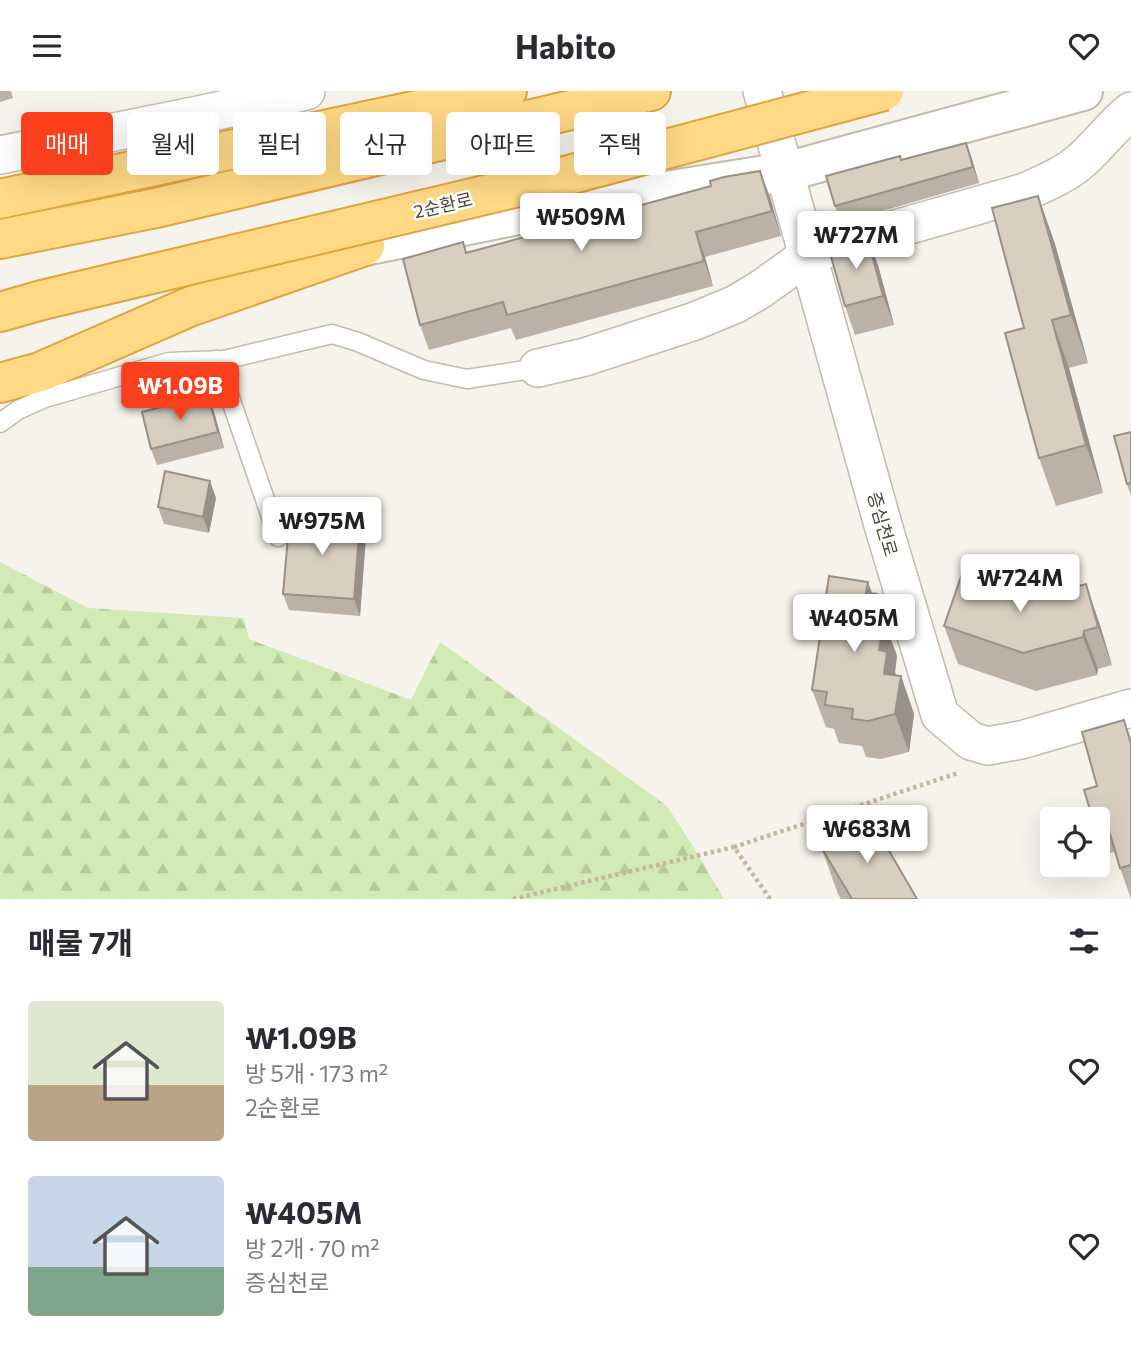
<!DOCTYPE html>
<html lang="ko">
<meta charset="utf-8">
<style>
body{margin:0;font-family:Commissioner,"Noto Sans KR",sans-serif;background:#f7f7f7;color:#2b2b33;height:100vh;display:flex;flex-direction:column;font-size:26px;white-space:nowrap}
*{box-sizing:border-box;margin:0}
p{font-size:23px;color:#7c7c81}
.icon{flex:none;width:38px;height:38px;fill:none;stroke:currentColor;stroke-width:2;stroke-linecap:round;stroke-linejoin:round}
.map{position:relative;height:808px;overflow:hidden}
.sheet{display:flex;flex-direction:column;background:#fff;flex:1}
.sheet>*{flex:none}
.top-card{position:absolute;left:21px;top:21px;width:700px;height:63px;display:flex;gap:14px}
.fabs{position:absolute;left:1040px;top:716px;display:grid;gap:14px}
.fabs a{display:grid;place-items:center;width:70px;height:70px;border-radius:7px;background:#fff;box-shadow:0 7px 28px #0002;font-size:35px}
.price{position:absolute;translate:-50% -60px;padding:0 16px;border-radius:7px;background:#fff;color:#222;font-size:23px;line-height:46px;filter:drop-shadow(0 2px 4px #0008)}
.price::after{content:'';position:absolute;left:50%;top:42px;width:21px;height:16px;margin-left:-10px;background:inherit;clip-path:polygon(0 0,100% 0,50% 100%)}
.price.active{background:#fc3f1d;color:#fff}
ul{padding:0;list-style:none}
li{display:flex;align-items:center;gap:21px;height:175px;padding:0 28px}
li span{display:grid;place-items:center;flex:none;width:196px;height:140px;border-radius:7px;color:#555}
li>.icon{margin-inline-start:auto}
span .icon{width:84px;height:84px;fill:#fffc;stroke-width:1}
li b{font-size:30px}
h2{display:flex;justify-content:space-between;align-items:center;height:84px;padding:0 28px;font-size:30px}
.tag{padding:0 24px;border-radius:7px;background:#fff;box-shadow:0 7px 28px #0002;font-size:24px;line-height:63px}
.tag.active{background:#fc3f1d;color:#fff}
header{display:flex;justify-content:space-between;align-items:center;height:91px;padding:0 28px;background:#fff;font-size:32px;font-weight:700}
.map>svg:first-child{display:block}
</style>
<header><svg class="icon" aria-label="menu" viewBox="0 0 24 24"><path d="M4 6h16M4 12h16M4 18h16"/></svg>Habito<svg class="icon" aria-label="heart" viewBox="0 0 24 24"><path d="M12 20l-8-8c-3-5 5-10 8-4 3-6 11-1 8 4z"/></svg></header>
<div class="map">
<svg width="1131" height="808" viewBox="0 0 1131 808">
<defs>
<pattern id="forest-firs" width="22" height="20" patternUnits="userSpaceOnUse" patternTransform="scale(1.75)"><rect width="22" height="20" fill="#d2eab5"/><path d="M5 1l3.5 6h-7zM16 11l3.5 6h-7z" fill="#b6ca9c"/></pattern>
</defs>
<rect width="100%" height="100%" fill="#f6f3ec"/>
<!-- forest -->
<path fill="url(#forest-firs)" d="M0,471l88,46 156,10 5,21 162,61 29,-58 227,164 29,45 28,48h-724z"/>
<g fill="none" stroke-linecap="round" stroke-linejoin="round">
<defs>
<g id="service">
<path d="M217,269l61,177"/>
<path d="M0,332l18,-13 27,-12 124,-36 55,-2 108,-26 26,8 66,28 43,9 71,-11"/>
</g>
<g id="minor">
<path d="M762,0l121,434 57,190 31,26 17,5 33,-6 110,-32"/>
<path d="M0,64l208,-42 98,-22"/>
<path d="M538,277l47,-11 110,-36 41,-17 25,-15 46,-33 22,-8 196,-56c20,-9 42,-18 58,-33 17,-15 30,-34 48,-48"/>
</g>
<path id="tertiary" d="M365,155l163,-33 257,-41 298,-81"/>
<g id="trunk">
<path d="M0,108l507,-108"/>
<path d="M0,148l156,-31 495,-117"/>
<path d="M0,221l42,-12"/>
<path d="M0,292l40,-11 149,-65 176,-61"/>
</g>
</defs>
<!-- service casing -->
<use href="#service" stroke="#c2bbae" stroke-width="21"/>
<!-- minor casing -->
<use href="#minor" stroke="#c2bbae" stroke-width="40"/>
<!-- tertiary casing -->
<use href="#tertiary" stroke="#c2bbae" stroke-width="42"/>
<!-- trunk casing -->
<use href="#trunk" stroke="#e0a43c" stroke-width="42"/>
<!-- path -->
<g stroke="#c4b79f" stroke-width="4.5" stroke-dasharray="3.5 3.5" stroke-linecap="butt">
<path d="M513,808l221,-52"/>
<path d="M770,808l-36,-52 224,-74"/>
</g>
<!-- service -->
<use href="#service" stroke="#fff" stroke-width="18"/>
<!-- minor -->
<use href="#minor" stroke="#fff" stroke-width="37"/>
<!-- tertiary -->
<use href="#tertiary" stroke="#fff" stroke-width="38"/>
<!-- trunk -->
<use href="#trunk" stroke="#ffd985" stroke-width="38"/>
<defs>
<path id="trunk-bridge" d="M42,209l523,-124 319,-85"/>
</defs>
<!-- trunk-bridge casing -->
<use href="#trunk-bridge" stroke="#e0a43c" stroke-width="42" stroke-linecap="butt"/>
<!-- trunk-bridge -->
<use href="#trunk-bridge" stroke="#ffd985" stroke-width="38"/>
</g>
<!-- wall -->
<g fill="#bab2a6">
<path d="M0,0h11l2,7 -13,4z"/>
<path d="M966,52l6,16 7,24 -138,40 -6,-17 67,-46z"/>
<path d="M1038,105l17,48 33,119 -19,5 34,125 -47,13 -17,-48 -15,-130z"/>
<path d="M770,106l11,39 -76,21 8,29 -197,54 -5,-12 -82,22 -9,-25 43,-83 4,10z"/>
<path d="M878,174l16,60 -39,10 -10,-29z"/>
<path d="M208,304l6,17 10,36 -67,17 -6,-16z"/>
<path d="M1131,341v64l-4,-12z"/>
<path d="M216,407l-7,35 -45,-9 -6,-17z"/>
<path d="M366,445l-6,80 -71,-6 -6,-16z"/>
<path d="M1057,501l42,30 13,43 -14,4 -1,6 -61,16 -78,-27 -14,-38 90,-30z"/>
<path d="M873,503h4l14,38 -1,5 7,19 -2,16 1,3 5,1 13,38 -5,38 -28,7 -15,-2 -4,-11 -23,-3 -5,-14 -8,-2 -14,-37z"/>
<path d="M1124,629l7,19v160l-11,-31 -5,-16 -9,2 -9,-23v-12h-4l-9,-29 13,-4z"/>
<path d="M821,756l96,52h-76l-3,-5z"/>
</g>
<!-- shaded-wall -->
<g fill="#979187">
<path d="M966,52l6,16 7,24 -6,-16z"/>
<path d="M760,80l10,26 11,39 -9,-25z"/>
<path d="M1038,105l17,48 33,119 -17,-48z"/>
<path d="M696,141l9,25 8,29 -9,-25z"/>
<path d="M867,145l11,29 16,60 -11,-29z"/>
<path d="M1052,229l17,48 34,125 -17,-48z"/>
<path d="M208,304l6,17 10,36 -6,-16z"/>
<path d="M210,390l6,17 -7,35 -6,-16z"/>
<path d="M360,429l6,16 -6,80 -6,-17z"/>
<path d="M868,491l8,21 1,-9 14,38 -1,5 7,19 -2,16 4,13 2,-9 13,38 -5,38 -14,-38 -11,-40 -18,-81z"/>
<path d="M1086,493l13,38 13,43 -14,-38z"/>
<path d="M1084,540l14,38 -1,6 -14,-38z"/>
</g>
<!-- building -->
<g fill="#d8cfc1" stroke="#979187" stroke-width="2">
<path d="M966,52l7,24 -138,39 -9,-30 74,-20 1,4z"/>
<path d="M760,80l12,40 -76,21 8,29 -197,54 -4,-13 -83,23 -17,-66 60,-17 3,11 245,-67 -1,-5 14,-4z"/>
<path d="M1038,105l33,119 -19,5 34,125 -47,13 -34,-125 19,-5 -32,-120z"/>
<path d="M867,145l16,60 -38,10 -17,-60z"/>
<path d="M208,304l10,37 -67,17 -9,-37z"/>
<path d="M1131,341v51l-4,1 -13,-48z"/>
<path d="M165,380l45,10 -7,36 -45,-10z"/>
<path d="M290,423l70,6 -6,79 -71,-5z"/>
<path d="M963,480l71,25 17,-22 6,18 29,-8 12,43 -14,4 -1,6 -60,16 -79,-27z"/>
<path d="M829,485l39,6 -2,11 11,1 -3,22 10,2 -5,32 8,2 -3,22 17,2 -6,38 -27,7 -16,-2 1,-10 -28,-4 2,-13 -15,-2z"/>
<path d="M1124,629l7,24v121l-11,3 -16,-55 -12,3 -8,-26 13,-4 -15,-54z"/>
<path d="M870,727l47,81h-65l-31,-52z"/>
</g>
<g text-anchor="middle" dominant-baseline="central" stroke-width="5" stroke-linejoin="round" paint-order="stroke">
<!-- street labels -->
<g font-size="18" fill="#4b4439" stroke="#fff">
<text transform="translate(443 114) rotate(-13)">2순환로</text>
<text transform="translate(883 433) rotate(74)">증심천로</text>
</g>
</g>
</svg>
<div class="fabs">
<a><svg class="icon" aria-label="locate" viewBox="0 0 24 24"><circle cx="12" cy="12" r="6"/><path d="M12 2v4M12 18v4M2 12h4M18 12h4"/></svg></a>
</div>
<b class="price" style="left:581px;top:162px">₩509M</b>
<b class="price" style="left:856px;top:180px">₩727M</b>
<b class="price active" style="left:180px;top:331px">₩1.09B</b>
<b class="price" style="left:322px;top:466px">₩975M</b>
<b class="price" style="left:1020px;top:523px">₩724M</b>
<b class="price" style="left:854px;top:563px">₩405M</b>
<b class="price" style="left:867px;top:774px">₩683M</b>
<div class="top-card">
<a class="tag active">매매</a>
<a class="tag">월세</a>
<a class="tag">필터</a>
<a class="tag">신규</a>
<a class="tag">아파트</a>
<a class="tag">주택</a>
</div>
</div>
<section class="sheet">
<h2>매물 7개<svg class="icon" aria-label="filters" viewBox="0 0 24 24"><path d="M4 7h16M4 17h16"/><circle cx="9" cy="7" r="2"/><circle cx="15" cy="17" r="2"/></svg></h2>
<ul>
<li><span style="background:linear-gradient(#dfe7d0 60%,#b9a48a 0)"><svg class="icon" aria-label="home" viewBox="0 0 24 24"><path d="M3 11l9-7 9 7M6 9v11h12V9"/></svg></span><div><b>₩1.09B</b><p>방 5개 · 173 m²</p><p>2순환로</p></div><svg class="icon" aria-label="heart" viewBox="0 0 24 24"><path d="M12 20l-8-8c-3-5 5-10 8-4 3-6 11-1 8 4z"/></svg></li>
<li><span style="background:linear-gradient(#c9d6e8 65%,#7fa58c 0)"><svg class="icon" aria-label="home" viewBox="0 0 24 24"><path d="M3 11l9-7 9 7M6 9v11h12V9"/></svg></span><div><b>₩405M</b><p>방 2개 · 70 m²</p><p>증심천로</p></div><svg class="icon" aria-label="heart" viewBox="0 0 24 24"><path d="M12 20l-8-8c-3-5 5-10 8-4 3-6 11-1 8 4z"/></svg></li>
</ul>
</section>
